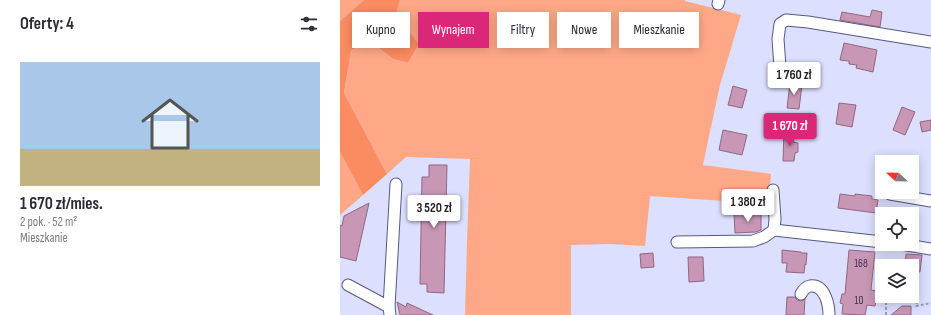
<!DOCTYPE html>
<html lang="pl">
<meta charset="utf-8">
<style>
body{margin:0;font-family:"Sofia Sans Condensed",sans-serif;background:#f2f2f3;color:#2b2b33;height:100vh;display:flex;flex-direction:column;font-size:15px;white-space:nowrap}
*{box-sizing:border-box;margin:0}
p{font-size:13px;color:#7c7c81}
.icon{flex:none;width:22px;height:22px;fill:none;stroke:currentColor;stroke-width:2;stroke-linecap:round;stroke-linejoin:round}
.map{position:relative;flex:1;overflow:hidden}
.panel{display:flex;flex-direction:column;background:#fff;width:340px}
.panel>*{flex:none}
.guide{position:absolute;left:12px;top:12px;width:380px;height:36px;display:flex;gap:8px}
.needle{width:26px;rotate:292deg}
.tools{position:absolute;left:535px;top:155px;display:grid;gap:8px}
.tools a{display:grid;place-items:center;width:44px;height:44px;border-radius:0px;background:#fff;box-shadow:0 2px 10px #0003;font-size:20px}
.price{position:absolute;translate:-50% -34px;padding:0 9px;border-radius:4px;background:#fff;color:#222;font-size:13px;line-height:26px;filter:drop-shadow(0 1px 2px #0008)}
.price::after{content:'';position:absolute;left:50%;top:24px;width:12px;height:9px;margin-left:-6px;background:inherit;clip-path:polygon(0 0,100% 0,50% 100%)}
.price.on{background:#db2777;color:#fff}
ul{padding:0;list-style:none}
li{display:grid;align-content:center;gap:8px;height:212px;padding:0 20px}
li+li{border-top:1px solid #e1e1e2}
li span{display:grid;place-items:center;height:124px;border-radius:0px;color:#555}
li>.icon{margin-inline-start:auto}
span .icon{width:72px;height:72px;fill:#fffc;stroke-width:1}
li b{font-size:17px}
h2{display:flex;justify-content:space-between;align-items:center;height:48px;padding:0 20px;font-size:17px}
.tag{padding:0 14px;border-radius:0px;background:#fff;box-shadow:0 2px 10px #0003;font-size:14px;line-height:36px}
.tag.on{background:#db2777;color:#fff}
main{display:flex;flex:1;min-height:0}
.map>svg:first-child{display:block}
</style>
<main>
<section class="panel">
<h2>Oferty: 4<svg class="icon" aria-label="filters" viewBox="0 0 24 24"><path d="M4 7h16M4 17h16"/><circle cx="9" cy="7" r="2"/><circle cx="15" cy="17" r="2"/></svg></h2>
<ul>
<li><span style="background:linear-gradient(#a9c7e8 70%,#c2b280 0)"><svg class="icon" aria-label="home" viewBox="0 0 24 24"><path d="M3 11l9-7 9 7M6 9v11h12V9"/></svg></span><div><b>1 670 zł/mies.</b><p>2 pok. · 52 m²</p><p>Mieszkanie</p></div></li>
</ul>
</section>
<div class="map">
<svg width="591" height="315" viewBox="0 0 591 315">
<rect width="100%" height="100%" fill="#dcdffe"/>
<!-- green -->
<g fill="#ffa888">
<path d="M0,0h24l-24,21z"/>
<path d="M60,0h285v1l56,14 -21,70 -11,51 -6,29 68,9 -2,30 -119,-8 -5,50 -35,-2 -39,1v70h-106l2,-73 3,-83 -64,-2 -19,17 -43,-81 7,-42 18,-11 24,19 15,4 11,-19 -23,-29z"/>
<path d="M0,152l23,43 -23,20z"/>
</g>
<!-- forest -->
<path fill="#fb8c62" d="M24,0h36l-4,15 23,29 -11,19 -15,-4 -24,-19 -18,11 -7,42 43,81 -24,21 -23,-43v-131z"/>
<!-- building -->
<g fill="#c797b5" stroke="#936682">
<path d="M532,10l10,2 -2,15 -40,-7 2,-8 28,5z"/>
<path d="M504,43l33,7 -4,22 -17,-4 1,-3 -8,-1v-3l-9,-1z"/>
<path d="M450,83l12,2 -3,24 -12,-1z"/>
<path d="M393,86l14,4 -5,18 -14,-3z"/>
<path d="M499,103l17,2 -4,22 -16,-3z"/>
<path d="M562,107l13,5 -10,23 -12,-5z"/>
<path d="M591,120v10l-9,2 -2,-10z"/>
<path d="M383,130l24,5 -5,20 -23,-5z"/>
<path d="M444,131h10l-1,11 5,1v9l-3,1 -1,8h-11z"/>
<path d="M89,165h18l-3,128 -17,-1v-8h-7l2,-107h7z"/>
<path d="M500,194l15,2v-2l17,2v3l6,1 -2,13 -38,-5z"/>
<path d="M29,203l-13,58 -16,-4v-32l2,1 2,-10z"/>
<path d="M394,213h27v17l-5,2 -21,1z"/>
<path d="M442,250l19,2v1h6l-1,12 -1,-1 -1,9 -18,-1 1,-9h-5z"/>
<path d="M509,250l26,2 -4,38 6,1v4l-2,11 -8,-1 -2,10 -23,-1 1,-10 -3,-1 2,-9h3z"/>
<path d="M313,253l1,14 -13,1 -1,-14z"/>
<path d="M566,254l16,1 -2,17 -8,-1v-5h-7z"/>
<path d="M348,257h15l1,24 -15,1z"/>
<path d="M447,297h8l2,3 4,1 4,-2 -1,16h-18z"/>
<path d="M57,302l9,5 1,-4 26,12h-33z"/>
<path d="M562,306h9v9h-20z"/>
</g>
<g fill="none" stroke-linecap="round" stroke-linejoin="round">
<defs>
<g id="minor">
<path d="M378,4l1,-4"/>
<path d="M440,67l-2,-28 2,-15 6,-4 22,2 123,20"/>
<path d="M550,194l41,7"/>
<path d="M434,230l108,12"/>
<path d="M337,242l76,-1 11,-4 10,-7 1,-11 -2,-29"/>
<path d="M561,244l30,5"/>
<path d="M8,285l41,22 1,8"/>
<path d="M461,294c2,-4 4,-7 9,-8 15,-2 19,19 19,29"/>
<path d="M49,307l7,-123"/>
</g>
</defs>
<!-- minor casing -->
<use href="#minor" stroke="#565884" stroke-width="13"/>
<!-- path -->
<path stroke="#9a9cb6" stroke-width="2" stroke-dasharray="3 2" stroke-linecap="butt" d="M546,315v-14h31l-1,5 15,-3"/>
<!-- minor -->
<use href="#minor" stroke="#fff" stroke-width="11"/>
</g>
<g text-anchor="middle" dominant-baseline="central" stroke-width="3.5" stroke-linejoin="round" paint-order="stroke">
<!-- number labels -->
<g font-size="11" fill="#3e3247">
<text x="521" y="263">168</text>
<text x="519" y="300">10</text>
</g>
</g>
</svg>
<div class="tools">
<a><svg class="needle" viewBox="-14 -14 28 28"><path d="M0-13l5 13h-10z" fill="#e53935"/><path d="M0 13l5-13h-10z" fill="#7c7c81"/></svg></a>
<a><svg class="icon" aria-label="locate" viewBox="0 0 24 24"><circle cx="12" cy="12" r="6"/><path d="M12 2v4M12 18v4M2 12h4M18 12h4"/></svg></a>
<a><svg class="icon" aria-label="layers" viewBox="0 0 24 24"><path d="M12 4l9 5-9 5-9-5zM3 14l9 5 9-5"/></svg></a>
</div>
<b class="price" style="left:454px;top:96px">1 760 zł</b>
<b class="price on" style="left:450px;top:147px">1 670 zł</b>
<b class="price" style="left:408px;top:223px">1 380 zł</b>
<b class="price" style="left:94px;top:229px">3 520 zł</b>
<div class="guide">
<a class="tag">Kupno</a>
<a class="tag on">Wynajem</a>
<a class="tag">Filtry</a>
<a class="tag">Nowe</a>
<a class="tag">Mieszkanie</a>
</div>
</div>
</main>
